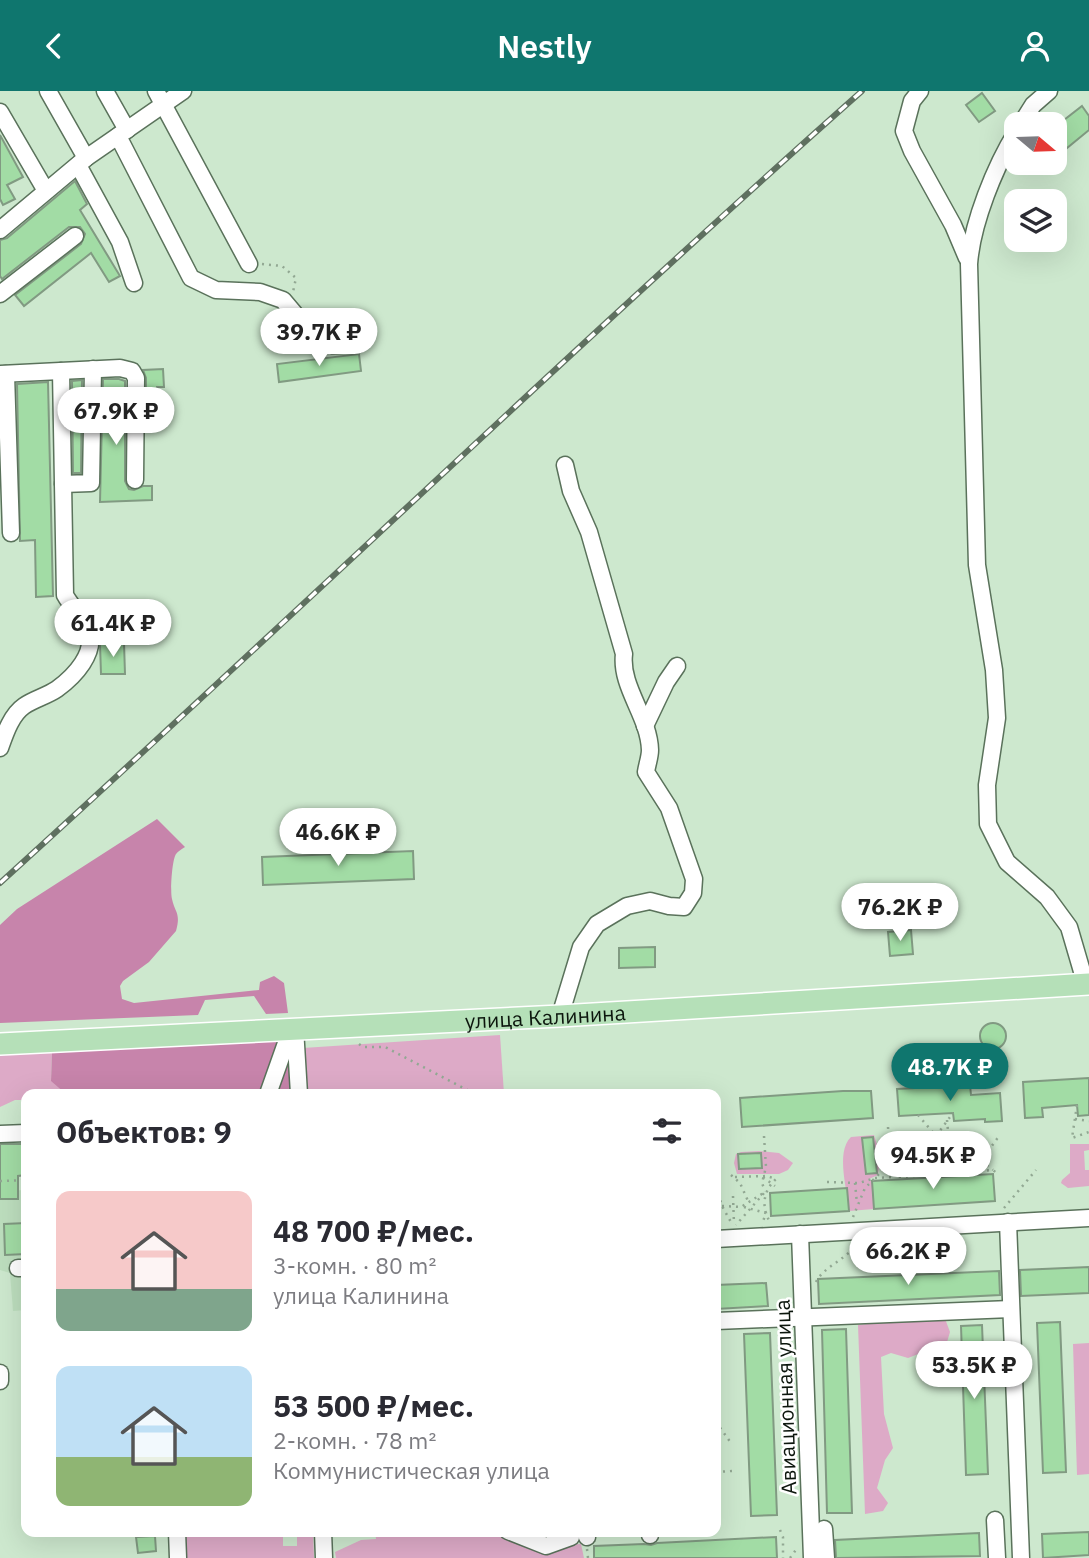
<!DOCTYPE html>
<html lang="ru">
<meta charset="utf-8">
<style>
body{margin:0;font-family:"IBM Plex Sans",sans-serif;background:#f7f7f7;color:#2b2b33;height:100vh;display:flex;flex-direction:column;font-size:26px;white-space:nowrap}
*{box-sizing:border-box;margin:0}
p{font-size:23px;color:#7c7c81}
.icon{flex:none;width:38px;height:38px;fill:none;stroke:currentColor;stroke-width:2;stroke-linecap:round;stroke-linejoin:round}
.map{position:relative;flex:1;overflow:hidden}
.drawer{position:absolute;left:21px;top:998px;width:700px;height:448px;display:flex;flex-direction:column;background:#fff;border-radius:14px;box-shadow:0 7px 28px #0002}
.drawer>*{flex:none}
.needle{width:46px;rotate:109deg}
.fabs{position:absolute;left:1004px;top:21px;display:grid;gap:14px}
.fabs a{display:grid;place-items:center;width:63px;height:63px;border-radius:14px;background:#fff;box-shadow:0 7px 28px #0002;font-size:35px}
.price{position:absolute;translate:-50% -60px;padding:0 16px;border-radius:24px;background:#fff;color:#222;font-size:23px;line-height:46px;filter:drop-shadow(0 2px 4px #0008)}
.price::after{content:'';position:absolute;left:50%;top:42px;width:21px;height:16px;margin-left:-10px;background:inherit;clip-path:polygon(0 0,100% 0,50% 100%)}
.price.selected{background:#0f766e;color:#fff}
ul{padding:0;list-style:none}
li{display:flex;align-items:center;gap:21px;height:175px;padding:0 35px}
li span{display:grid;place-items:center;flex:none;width:196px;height:140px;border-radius:14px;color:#555}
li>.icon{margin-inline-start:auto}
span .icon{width:84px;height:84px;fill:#fffc;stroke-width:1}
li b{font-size:30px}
h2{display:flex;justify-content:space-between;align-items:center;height:84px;padding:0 35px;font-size:30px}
header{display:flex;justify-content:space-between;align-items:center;height:91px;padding:0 35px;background:#0f766e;color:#fff;font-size:32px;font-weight:600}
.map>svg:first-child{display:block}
</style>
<header><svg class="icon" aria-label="back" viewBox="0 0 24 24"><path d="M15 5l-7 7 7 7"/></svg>Nestly<svg class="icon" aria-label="person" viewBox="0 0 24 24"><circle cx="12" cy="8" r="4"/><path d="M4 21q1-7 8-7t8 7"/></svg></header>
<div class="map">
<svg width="1089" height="1467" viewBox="0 0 1089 1467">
<rect width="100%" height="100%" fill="#cde8ce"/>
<!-- built -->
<path fill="#bddebe" d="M26,1099v120l-13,1 -3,-38 -10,-3v-79z"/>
<!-- green -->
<g fill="#ddaac7">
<path d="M500,944l4,59h-199l-2,-46z"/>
<path d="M52,960l-1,29 15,14h-40v6h-11l-15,7v-53z"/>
<path d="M874,1044l4,13 3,2 -3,25 -9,4 3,2 2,28 -25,2c-1,-20 -14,-59 2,-74z"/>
<path d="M1070,1053h19v6l-5,1 1,19h4v16l-21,2 -7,-5 1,-3 8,-7z"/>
<path d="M891,1056l27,4 68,-3 -8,10 -16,12 -59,4 -13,-8 -1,-12z"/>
<path d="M759,1060l20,2 14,10 -5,7 -9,4h-42l-3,-11 2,-9 5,-2z"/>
<path d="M944,1225l6,16 -5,17 -19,2 -18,7 -17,-5 -10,4 3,57 9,34 -8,12 -8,28 11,15 -5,8 -18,3 -7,-189z"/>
<path d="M1089,1252v131l-12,1 -4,-131z"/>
<path d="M185,1440h98v15h14v-15h16l1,27h-128z"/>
<path d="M375,1440h109l61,19 19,-5 17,-1 3,14h-248l-1,-6 26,-12 15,-1z"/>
</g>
<!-- forest -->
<g fill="#c784ab">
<path d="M157,728l28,28c-3,2 -7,4 -9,7 -4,6 -6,38 -4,45 3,14 9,14 4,32l-27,31 -26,19 -3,5 2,13 12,4 125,-13 1,-8 14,-6 10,7 4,30 -22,1 -12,-18 -49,4 -7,15 -198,8v-98l17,-16z"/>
<path d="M288,948l4,55 -28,-2 -198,2 -15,-13 1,-30z"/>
</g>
<!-- building -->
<g fill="#a2dca5" stroke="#819a82" stroke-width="2">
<path d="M982,2l13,18 -16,11 -13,-17z"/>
<path d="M1082,15l7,10v14l-22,18 -12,-15v-6z"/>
<path d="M0,44l23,42 -16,8 8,14 -12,6 -3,-6z"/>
<path d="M75,90l12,23 -7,6 40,66 -11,6 -18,-29 -67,53 -9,-11 66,-51 4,-10 -5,-7h-11l-67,52 -2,-3v-36l7,-2z"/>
<path d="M359,263l2,17 -82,11 -2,-18z"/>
<path d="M163,278l1,18h-7l1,34h-12v-43l-3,-8z"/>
<path d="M103,288h16l6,2v100l4,8 5,1 9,-4h9v14l-52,2z"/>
<path d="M82,289l-1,93h-8l-1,-92z"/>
<path d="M48,291l5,214 -17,1 -1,-57 -15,1 -3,-157z"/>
<path d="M124,552l1,31h-24l-1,-30z"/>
<path d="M413,760l1,28 -151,6 -1,-28z"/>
<path d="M911,839l2,24 -23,2 -2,-24z"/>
<path d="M655,856v20l-36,1v-20z"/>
<circle cx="993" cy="945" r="13"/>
<path d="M1089,987v37l-11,1 -1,-11 -35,3 1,9 -18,1 -2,-36z"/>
<path d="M970,994l1,10 29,-2 2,28 -17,1v-3l-31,2 -1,-8 -54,3 -2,-27z"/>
<path d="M843,1000h28l2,27 -131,9 -2,-29z"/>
<path d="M873,1046l4,36 -11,1 -4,-36z"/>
<path d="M0,1053h26v31l-8,1v23h-18z"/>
<path d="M761,1062l1,15 -23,1 -1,-15z"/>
<path d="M993,1083l2,27 -121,8 -2,-28z"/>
<path d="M847,1097l2,23 -78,5 -1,-23z"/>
<path d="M26,1132v31l-21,1 -1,-31z"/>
<path d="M1089,1176v26l-68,3 -1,-26z"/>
<path d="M999,1180l1,24 -181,9 -1,-25z"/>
<path d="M766,1192l2,23 -52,3v-24z"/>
<path d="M1060,1231l6,150 -23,1 -6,-150z"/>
<path d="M982,1234l6,149 -22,1 -5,-149z"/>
<path d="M846,1238l6,184h-25l-5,-183z"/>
<path d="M770,1242l7,182 -26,1 -7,-182z"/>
<path d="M1089,1441v23l-46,3 -1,-24z"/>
<path d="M979,1442l1,23 -144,2 -1,-18z"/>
<path d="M155,1445l1,15 -18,2 -2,-16z"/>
<path d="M776,1446l1,21h-183v-12l50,-2 7,1 6,-2z"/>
</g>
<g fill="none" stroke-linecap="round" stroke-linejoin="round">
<defs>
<g id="minor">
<path d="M48,0l38,67"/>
<path d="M105,0l22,39"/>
<path d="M156,0l93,173"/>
<path d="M920,0l-8,10 -8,30 8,20 41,74 14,33"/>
<path d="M0,21l46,79"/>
<path d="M1021,33l12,-19 16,-14"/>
<path d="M1017,40c-22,35 -45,92 -48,133l8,301 17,105 3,48 -10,67 1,39 19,38 40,35 22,30 17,58"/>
<path d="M118,45l73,142 25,12 44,2 23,8 33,39 17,6 25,-1"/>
<path d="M78,74l42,77 14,41"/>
<path d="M0,139l86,-72 97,-67"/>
<path d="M0,203l75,-58"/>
<path d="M0,283l120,-6 12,3 4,7 -1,102"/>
<path d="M6,283l5,159"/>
<path d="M63,393l28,-1 2,-114"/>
<path d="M645,635l21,-44 11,-16"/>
<path d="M0,657c5,-14 11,-33 24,-42 10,-7 23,-10 33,-17 18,-13 39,-36 32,-58 -4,-10 -18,-25 -24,-36l-4,-224"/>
<path d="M560,925l21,-69 16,-23 30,-18 23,-5 19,5 15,1 9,-14 1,-14 -25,-71 -23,-36c1,-7 4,-15 4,-22 -1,-34 -30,-63 -26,-96l-35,-122 -18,-41 -6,-26"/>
<path d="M295,937l4,66"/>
<path d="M268,1003l23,-65"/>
<path d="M0,1043l26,-1"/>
<path d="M1008,1131l13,336"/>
<path d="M800,1143l12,324"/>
<path d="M716,1148l373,-21"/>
<path d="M18,1177h8"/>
<path d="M716,1230l295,-12"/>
<path d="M0,1282v8"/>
<path d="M995,1429l2,38"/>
<path d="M824,1438l2,29"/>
<path d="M177,1440l1,27"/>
<path d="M323,1440l1,27"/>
<path d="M508,1440l38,15 25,-9"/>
<path d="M585,1440l2,6"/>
<path d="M650,1440v4"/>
</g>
<g id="major">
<path id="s1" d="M0,953l560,-28 529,-32"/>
</g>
</defs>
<!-- minor casing -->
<use href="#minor" stroke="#5a725b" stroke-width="19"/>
<!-- major casing -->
<use href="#major" stroke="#fff" stroke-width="24"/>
<!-- path -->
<g stroke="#92a893" stroke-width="2.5" stroke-dasharray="2 5" stroke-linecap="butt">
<path d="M262,173l20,2 14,12 -3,14"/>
<path d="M359,953l4,3h22l90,47"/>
<path d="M1077,1014l-5,33 17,-6"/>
<path d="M918,1024l18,21 17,-23"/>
<path d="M1075,1028l14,2"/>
<path d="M947,1029l1,11c17,9 29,27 45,39"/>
<path d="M888,1036l1,15 -4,13 5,16 10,6 64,-4 17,-12 18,-25"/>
<path d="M764,1045l2,31 -4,16 3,8"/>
<path d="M966,1081l27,-2 6,5"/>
<path d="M731,1084l9,8 8,18"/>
<path d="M735,1086l32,-1 9,3c-13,12 -15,28 -6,43"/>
<path d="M763,1086l12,9"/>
<path d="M875,1087l21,-1"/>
<path d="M716,1089l2,-4"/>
<path d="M0,1090l26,-1"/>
<path d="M827,1091l32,1 13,-4"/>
<path d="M855,1092l2,21"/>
<path d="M716,1096l6,19 10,18"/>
<path d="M733,1105l1,28"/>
<path d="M722,1115l19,1 24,-15 -29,33"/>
<path d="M744,1116l22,6 -4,11"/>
<path d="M1004,1117l32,-38"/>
<path d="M853,1126l12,-29 16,-16 5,-11"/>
<path d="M816,1191c8,-16 29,-21 40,-38"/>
<path d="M716,1331l15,21"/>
<path d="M716,1381l16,-1"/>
<path d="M780,1439l3,7v21"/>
<path d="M627,1440l1,4"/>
<path d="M699,1440v2"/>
<path d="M587,1458l1,9"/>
<path d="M790,1467l8,-11"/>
</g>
<!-- minor -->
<use href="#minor" stroke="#fff" stroke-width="16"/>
<!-- major -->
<use href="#major" stroke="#b5e0b8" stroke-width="21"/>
<defs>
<path id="rail" d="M0,792c289,-262 570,-533 862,-792"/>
</defs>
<!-- rail casing -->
<use href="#rail" stroke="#5f7060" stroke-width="6"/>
<!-- rail -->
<use href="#rail" stroke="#fff" stroke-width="3.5" stroke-dasharray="10" stroke-linecap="butt"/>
</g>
<g text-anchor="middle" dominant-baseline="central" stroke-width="5" stroke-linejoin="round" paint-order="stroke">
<!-- street labels -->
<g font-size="21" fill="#0c160d" stroke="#fff">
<text stroke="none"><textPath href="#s1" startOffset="546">улица Калинина</textPath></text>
<text transform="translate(785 1306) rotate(-92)">Авиационная улица</text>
</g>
</g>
</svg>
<div class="fabs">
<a><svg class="needle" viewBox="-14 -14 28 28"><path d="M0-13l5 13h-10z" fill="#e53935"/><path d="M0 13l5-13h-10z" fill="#7c7c81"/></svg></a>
<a><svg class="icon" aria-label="layers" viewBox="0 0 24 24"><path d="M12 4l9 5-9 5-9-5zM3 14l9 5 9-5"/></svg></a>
</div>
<b class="price" style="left:319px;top:277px">39.7K ₽</b>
<b class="price" style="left:116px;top:356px">67.9K ₽</b>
<b class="price" style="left:113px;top:568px">61.4K ₽</b>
<b class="price" style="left:338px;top:777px">46.6K ₽</b>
<b class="price" style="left:900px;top:852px">76.2K ₽</b>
<b class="price selected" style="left:950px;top:1012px">48.7K ₽</b>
<b class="price" style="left:933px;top:1100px">94.5K ₽</b>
<b class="price" style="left:908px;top:1196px">66.2K ₽</b>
<b class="price" style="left:974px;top:1310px">53.5K ₽</b>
<section class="drawer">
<h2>Объектов: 9<svg class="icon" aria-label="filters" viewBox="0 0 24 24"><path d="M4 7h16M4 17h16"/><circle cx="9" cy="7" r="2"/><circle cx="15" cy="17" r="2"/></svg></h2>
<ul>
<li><span style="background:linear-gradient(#f6c9c9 70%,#7fa58c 0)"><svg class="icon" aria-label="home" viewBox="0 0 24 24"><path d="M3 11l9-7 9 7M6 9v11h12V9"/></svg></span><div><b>48 700 ₽/мес.</b><p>3-комн. · 80 m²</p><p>улица Калинина</p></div></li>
<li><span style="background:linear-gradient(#bfe0f5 65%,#8fb573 0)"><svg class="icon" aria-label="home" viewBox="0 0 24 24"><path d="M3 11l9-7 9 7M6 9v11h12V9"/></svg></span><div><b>53 500 ₽/мес.</b><p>2-комн. · 78 m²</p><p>Коммунистическая улица</p></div></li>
</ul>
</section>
</div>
